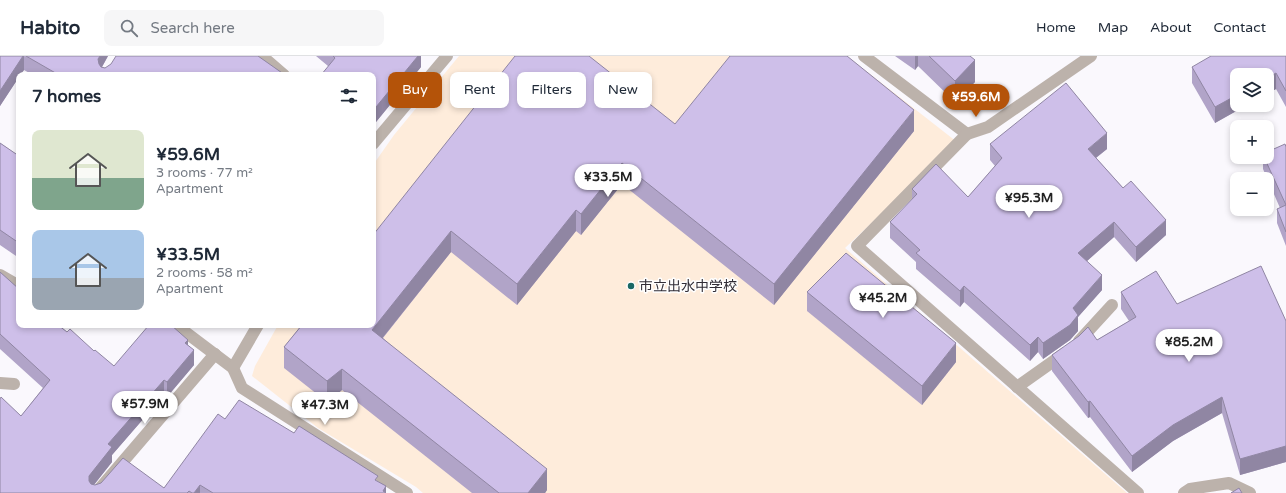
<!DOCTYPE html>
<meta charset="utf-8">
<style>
body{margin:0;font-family:"Varela Round","Noto Sans JP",sans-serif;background:#f6f6f7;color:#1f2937;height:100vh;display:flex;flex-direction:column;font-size:15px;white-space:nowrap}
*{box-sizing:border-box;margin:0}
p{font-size:13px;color:#747a83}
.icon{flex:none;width:22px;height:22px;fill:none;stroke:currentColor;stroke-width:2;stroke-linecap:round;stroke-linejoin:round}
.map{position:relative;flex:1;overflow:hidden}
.sheet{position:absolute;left:16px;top:16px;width:360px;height:256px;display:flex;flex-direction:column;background:#fff;border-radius:8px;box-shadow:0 2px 6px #0003}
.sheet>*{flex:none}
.guide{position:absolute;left:388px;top:16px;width:380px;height:36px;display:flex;gap:8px}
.controls{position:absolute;left:1230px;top:12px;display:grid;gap:8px}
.controls a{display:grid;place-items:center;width:44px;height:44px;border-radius:8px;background:#fff;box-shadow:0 2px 6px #0003;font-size:20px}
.price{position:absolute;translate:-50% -34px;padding:0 9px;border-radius:14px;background:#fff;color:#222;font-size:13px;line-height:26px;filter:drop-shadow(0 1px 2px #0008)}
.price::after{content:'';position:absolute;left:50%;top:24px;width:12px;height:9px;margin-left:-6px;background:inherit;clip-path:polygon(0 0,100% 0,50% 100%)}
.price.on{background:#b45309;color:#fff}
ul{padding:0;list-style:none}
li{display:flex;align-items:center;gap:12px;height:100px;padding:0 16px}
li span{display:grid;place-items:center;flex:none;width:112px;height:80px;border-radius:8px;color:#555}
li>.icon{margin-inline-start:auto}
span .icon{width:48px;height:48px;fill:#fffc;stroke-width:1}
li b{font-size:17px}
h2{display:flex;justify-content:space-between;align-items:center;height:48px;padding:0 16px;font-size:17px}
.tag{padding:0 14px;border-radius:8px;background:#fff;box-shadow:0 2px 6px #0003;font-size:14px;line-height:36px}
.tag.on{background:#b45309;color:#fff}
header{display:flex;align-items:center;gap:24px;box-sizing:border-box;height:56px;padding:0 20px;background:#fff;border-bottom:1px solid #e0e1e3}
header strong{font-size:19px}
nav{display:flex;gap:22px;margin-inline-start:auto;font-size:14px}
.search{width:280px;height:36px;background:#f6f6f7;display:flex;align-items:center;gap:10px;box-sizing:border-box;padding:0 14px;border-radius:8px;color:#747a83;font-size:15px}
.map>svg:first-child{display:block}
</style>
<header>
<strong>Habito</strong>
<div class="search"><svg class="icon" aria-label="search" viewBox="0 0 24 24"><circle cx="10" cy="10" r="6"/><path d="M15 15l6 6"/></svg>Search here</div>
<nav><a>Home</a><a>Map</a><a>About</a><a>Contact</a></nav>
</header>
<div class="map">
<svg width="1286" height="437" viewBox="0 0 1286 437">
<rect width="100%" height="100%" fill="#faf8fd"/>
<!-- education -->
<path fill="#feecdb" d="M459,0h388l110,86 -112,106 282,245h-704l-7,-6 -98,-59 -66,-52 3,-10 23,-41h95v-160l21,-30z"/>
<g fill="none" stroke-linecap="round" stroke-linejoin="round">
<!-- service -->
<path stroke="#bcb2ab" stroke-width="12" d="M0,327l14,1"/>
<!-- minor -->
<g stroke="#bcb2ab" stroke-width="12">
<path d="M262,0l22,19"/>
<path d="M864,0l103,78 21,-7 103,-71"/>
<path d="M967,78l-110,112 281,247"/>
<path d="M373,88l74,-88"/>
<path d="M0,219l19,11"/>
<path d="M176,269l57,43 9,20 165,105"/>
<path d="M1079,285l33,-36"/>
<path d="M233,312l25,-43"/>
<path d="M1017,331l48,-34"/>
<path d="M96,437l119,-139"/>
<path d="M1184,437l6,-4 39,-6 21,10"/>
</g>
</g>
<!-- wall -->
<g fill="#b1a4c8">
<path d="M0,0h108l-6,11 3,1 180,7h-252l-9,-5 -4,5h-1v2l-19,29z"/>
<path d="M316,0h105v11l-45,55 -3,-2v-45l-45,-9z"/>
<path d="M895,0h75l5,26 -20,20 -37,-36 -3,4z"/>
<path d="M1286,0v51l-10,-18 -9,5v-19l-30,30h10l-32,18 -23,-40v-16z"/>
<path d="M675,68l239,7 -140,174 -152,-121 -41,51 -5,-4 -59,74 -66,-53 -68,86 164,152 -2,3h-73l-130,-103 -15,12 -43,-34v-21l89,-112z"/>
<path d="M0,87l19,13v102l-19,-13z"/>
<path d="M990,88l117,5 -11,9 70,77 -30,27 -22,-25 -27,24 15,29 -24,27v14l-8,9 -27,19 -5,-7 -8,9 -66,-59 -4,5 -44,-38v-7l-26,-24v-16l22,-22v-11l56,8 27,-31 -5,-6z"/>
<path d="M1286,91v99l-9,-23v-14l3,-1 -17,-39v-12h4z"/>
<path d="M0,216l67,60 47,34 74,-21 6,20 -27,32 -3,-2 -52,60v7l-18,23 70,3 61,-69 69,14 92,53v7h-386l21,-77 22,-28 -43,-39z"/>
<path d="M807,236l149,70 -34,43 -115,-94z"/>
<path d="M1121,236l56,12 109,17v141l-46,13 -18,-62 -49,28 -41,31 -42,-55 -2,1 -36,-47v-16l45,-15 32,-19 -8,-12z"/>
</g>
<!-- shaded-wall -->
<g fill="#9086a3">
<path d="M23,0h1v14l-4,5h-1v2l-19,29v-15z"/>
<path d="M100,0h8l-10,18v-15z"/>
<path d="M418,0h3v11l-45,55v-15z"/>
<path d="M915,0h3v10l-3,4z"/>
<path d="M975,4v22l-20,20v-21z"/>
<path d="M1276,17v16l-9,5v-16z"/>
<path d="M1237,39v10h10l-32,18v-16z"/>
<path d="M914,54v21l-140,174v-21z"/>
<path d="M1107,77v16l-19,15v-15z"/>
<path d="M622,107v21l-41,51v-21z"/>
<path d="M576,154v21l-59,74v-21z"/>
<path d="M1166,164v15l-30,27v-15z"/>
<path d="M1114,166v15l-36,32v-16z"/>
<path d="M451,175v21l-79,99v-21z"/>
<path d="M1102,219v15l-24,27v14l-8,9 -27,19v-16z"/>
<path d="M964,230v16l-4,5v-16z"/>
<path d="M1038,281v15l-8,9v-16z"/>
<path d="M188,284v15l-3,-12z"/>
<path d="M956,287v19l-34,43v-19z"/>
<path d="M194,294v15l-27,32v-15z"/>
<path d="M342,313v21l-15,12v-21z"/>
<path d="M164,324v15l-52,60v7l-23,29v-15l19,-32z"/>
<path d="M1222,341v16l-49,28 -41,31v-16l41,-31z"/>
<path d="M1090,345v16l-2,1v-16z"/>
<path d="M1286,390v16l-46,13v-16z"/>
<path d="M547,413v21l-2,3h-17z"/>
<path d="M200,429v8h-6z"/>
<path d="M386,430v7l-3,-2z"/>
</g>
<!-- building -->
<g fill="#cebfe9" stroke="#9086a3">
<path d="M0,0h23l-23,35z"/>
<path d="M26,0h74l-2,3 1,5 2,3 4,1 6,-4 5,-8h142l27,19h-226z"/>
<path d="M333,0h85l-42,51 -3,-2v-30h-52l14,-17z"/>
<path d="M515,0h74l86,68 55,-68h117l67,54 -140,174 -152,-121 -41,51 -5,-4 -59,74 -66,-53 -79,99 175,139 -19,24h-29l-157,-124 -15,12 -43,-34 18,-22h71v-90z"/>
<path d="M929,0h41l5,4 -20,21z"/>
<path d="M1211,0h75v35l-10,-18 -9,5v-3h-30v20l-22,12 -23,-40z"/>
<path d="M1066,27l41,50 -19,16 35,39 8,-7 35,39 -30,27 -22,-25 -36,31 24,22 -29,33 5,7 -8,10 -27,18 -5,-6 -8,8 -66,-59 -4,5 -44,-38 4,-3 -30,-28 27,-28 -5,-5 24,-25 32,33 34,-39 -12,-14z"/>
<path d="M0,87l19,13v87l-19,-13z"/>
<path d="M1285,88l1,3v85l-9,-23 9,-4 -22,-48h3v-5z"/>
<path d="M846,197l110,90 -34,43 -115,-94z"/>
<path d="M1261,210l25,55v125l-46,13 -18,-62 -49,28 -41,31 -42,-55 -2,1 -36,-47 27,-19 9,-9 9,13 39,-23 -15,-25 35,-21 21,33z"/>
<path d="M0,216l19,17v36h39l9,7 3,-3 24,22 1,-1 19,16 35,-41h22l17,15 -3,3 9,7 -27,32 -3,-2 -56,64 4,3 -23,29v5l2,3 4,1 6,-2 22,-25 41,30 54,-74 7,5 14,-19 55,33 5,-7 79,50 -3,4 11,6 -3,5 3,2h-173l-13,-8 -6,8h-2l-3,-2 -2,2h-187v-94l1,-2 20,19 29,-36 -50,-46z"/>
<path d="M1239,432l3,5h-11z"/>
</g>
<!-- markers -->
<circle fill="#1a6865" stroke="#fff" stroke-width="1.5" cx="631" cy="230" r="4"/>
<g text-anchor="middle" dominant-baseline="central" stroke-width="3" stroke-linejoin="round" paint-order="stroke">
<!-- poi labels -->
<g font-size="14" fill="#312d36" stroke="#fff" text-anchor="start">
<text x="639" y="230">市立出水中学校</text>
</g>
</g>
</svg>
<div class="controls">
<a><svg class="icon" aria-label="layers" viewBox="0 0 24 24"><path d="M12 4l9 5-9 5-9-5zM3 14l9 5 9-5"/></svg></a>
<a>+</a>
<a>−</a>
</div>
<b class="price on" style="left:976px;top:62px">¥59.6M</b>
<b class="price" style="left:608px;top:142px">¥33.5M</b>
<b class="price" style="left:1029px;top:163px">¥95.3M</b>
<b class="price" style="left:883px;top:263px">¥45.2M</b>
<b class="price" style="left:1189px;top:307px">¥85.2M</b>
<b class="price" style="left:145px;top:369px">¥57.9M</b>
<b class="price" style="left:325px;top:370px">¥47.3M</b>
<div class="guide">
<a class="tag on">Buy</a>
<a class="tag">Rent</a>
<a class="tag">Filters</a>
<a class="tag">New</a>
</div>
<section class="sheet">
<h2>7 homes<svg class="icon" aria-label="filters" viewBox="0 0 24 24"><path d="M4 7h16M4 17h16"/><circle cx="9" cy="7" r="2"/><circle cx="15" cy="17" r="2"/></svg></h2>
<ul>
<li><span style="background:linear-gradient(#dfe7d0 60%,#7fa58c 0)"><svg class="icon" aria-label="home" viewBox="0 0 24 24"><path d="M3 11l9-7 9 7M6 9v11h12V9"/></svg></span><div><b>¥59.6M</b><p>3 rooms · 77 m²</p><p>Apartment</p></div></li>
<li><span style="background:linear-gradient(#a9c7e8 60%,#9aa5b1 0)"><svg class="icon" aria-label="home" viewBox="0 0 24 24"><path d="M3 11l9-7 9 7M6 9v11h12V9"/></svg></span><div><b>¥33.5M</b><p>2 rooms · 58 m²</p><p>Apartment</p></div></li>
</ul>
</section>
</div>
